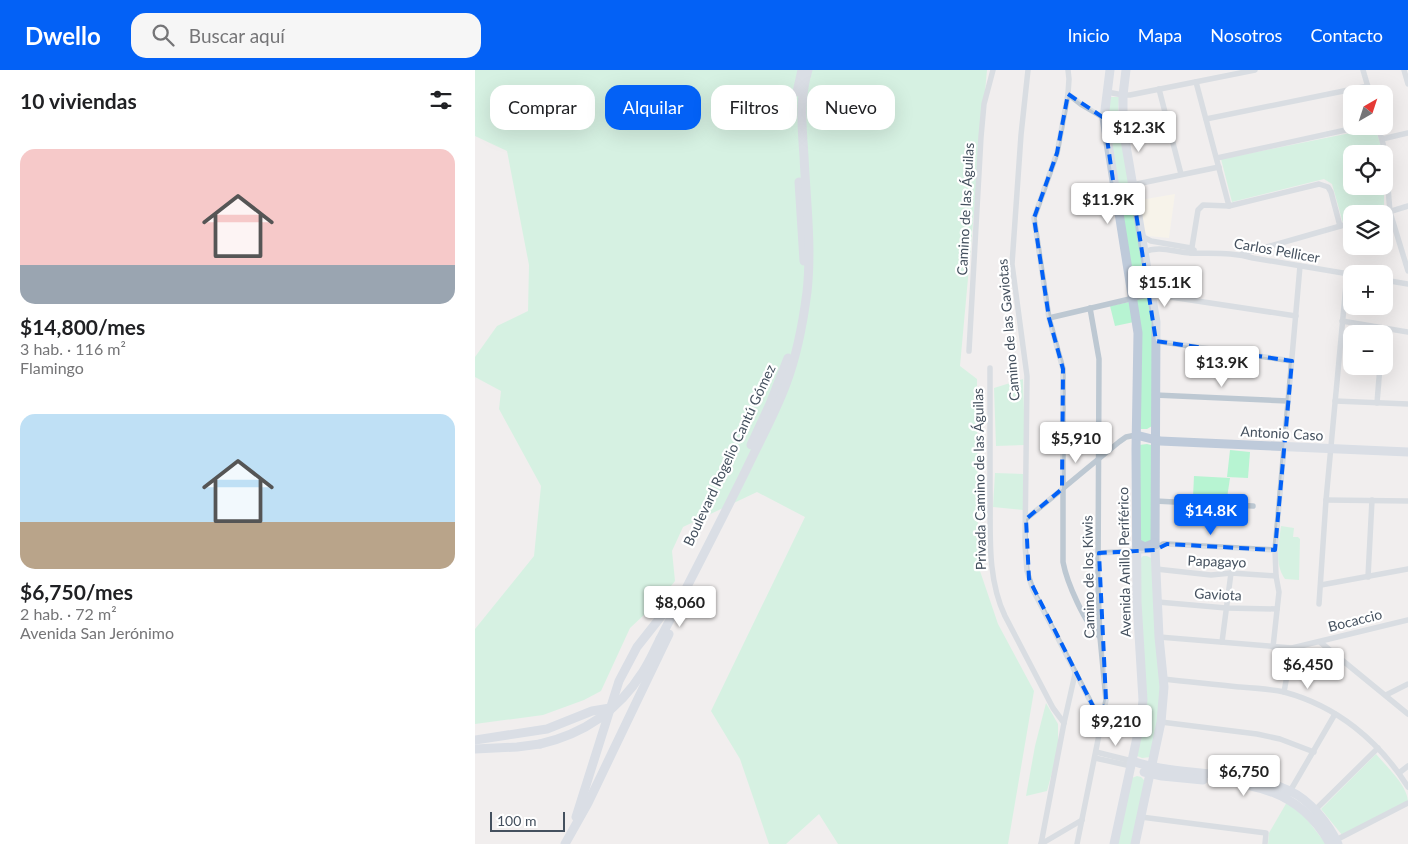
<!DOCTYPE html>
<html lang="es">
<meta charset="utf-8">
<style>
body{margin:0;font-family:Lato,sans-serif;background:#f6f6f6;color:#202124;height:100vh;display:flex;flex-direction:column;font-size:19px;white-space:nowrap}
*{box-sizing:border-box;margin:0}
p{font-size:16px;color:#757577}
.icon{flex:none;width:28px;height:28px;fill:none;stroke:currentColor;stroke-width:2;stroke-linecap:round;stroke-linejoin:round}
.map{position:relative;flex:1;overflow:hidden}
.drawer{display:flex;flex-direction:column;background:#fff;width:475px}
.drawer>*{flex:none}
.hud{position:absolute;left:15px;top:15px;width:475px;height:45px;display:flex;gap:10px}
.needle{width:32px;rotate:39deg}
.buttons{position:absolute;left:868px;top:15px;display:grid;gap:10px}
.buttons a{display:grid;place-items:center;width:50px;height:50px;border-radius:10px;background:#fff;box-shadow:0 5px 20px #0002;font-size:25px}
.scale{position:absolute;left:15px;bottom:12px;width:75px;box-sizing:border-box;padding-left:5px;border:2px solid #44505e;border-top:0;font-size:14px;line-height:18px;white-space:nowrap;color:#44505e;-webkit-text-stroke:4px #fff;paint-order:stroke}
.price{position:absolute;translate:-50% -42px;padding:0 11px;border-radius:5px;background:#fff;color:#222;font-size:16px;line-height:32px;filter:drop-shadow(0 1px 2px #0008)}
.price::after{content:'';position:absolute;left:50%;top:30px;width:15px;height:11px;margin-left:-8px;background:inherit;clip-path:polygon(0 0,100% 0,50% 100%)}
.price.current{background:#0361f6;color:#fff}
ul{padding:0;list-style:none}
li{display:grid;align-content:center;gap:10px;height:265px;padding:0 20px}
li span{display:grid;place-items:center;height:155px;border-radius:15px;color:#555}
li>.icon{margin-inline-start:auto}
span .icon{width:90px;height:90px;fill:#fffc;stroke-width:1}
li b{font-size:21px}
h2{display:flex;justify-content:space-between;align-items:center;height:60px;padding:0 20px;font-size:21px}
.tag{padding:0 18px;border-radius:15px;background:#fff;box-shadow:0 5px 20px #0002;font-size:18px;line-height:45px}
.tag.current{background:#0361f6;color:#fff}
header{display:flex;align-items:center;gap:30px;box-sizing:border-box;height:70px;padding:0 25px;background:#0361f6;color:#fff}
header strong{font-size:24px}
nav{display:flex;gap:28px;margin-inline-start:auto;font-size:18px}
.search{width:350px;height:45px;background:#f6f6f6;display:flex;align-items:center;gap:12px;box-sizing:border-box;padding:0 18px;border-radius:15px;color:#757577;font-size:19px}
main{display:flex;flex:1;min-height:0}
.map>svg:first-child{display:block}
</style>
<header>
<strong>Dwello</strong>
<div class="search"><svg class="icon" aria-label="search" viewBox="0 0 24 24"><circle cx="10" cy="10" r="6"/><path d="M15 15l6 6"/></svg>Buscar aquí</div>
<nav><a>Inicio</a><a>Mapa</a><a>Nosotros</a><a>Contacto</a></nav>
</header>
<main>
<section class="drawer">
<h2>10 viviendas<svg class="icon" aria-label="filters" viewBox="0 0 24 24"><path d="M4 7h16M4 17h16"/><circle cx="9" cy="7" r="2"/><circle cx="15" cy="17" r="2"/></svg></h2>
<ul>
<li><span style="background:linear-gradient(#f6c9c9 75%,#9aa5b1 0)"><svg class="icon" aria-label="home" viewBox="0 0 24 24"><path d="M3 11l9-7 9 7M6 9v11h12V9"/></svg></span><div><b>$14,800/mes</b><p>3 hab. · 116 m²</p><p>Flamingo</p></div></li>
<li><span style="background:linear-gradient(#bfe0f5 70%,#b9a48a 0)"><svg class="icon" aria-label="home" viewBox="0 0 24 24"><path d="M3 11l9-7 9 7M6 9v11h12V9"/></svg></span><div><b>$6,750/mes</b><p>2 hab. · 72 m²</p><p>Avenida San Jerónimo</p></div></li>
</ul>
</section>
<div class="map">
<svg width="933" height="774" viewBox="0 0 933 774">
<rect width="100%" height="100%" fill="#f1eeee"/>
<!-- commercial -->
<path fill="#fef8e5" d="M700,124l-6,44 -21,-2 -4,-4 -4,-32z"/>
<!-- green -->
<g fill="#b7f4d2">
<path d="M0,0h512l-27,296 17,13 1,186 20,59 36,67 -26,153h-170l-19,-30 -33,30h-17l-29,-85 -29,-48 94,-194 -48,-25 -74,35 -11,24 3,30 -16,20 -29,27 -29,63 -17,9 -41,15 -68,9v-95l59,-73 7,-70 -42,-77 2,-18 -26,-14v-20l22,-31 31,-15 1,-46 -22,-114 -32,-15z"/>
<path d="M636,27h8l-1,18 35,207 -1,104 -5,3h-7l-1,-73 -32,-239z"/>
<path d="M900,58l9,26h-33v32h33v-22v47l-8,3h-25v7l-8,2 -11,-39 -8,-5 -92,23 -11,-43z"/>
<path d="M654,232l5,20 -19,4 -5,-20z"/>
<path d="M548,309l2,66 -29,1 -2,-58z"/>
<path d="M672,374l4,1 2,96 -5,3 -9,-4v-95z"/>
<path d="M755,380l20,2 -2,26 -21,-1z"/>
<path d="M520,403l28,1v36l-30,-3z"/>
<path d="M719,406l36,2 -3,20 -34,-1z"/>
<path d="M806,456l13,2 -1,9h5l2,2 -1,41 -14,-1c-11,-15 -6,-36 -4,-53z"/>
<path d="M668,486h4l4,2 11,139 -11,60 -9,1 -5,-2 9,-51 -6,-84 1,-63z"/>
<path d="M571,633l12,21v26l-11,41 -21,5 9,-50z"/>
<path d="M901,684c10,12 32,32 32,48l-66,33 -21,-26z"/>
<path d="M662,706l4,1 4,4 -12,63h-16l15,-66z"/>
<path d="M812,732l19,16 20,26h-58l1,-11z"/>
</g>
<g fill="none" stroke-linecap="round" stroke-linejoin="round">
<!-- street -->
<g stroke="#bdc8d2" stroke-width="5.5">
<path d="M553,0l-7,65 -9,129 15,112 -2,169 2,26 6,19 68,132"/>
<path d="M593,0l1,9 -1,15 -11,59 -23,65 15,100 14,51v193c4,21 22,62 37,75"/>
<path d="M888,0l7,24"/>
<path d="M929,0l4,14"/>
<path d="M721,12l33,124"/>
<path d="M684,19l22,85"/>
<path d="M632,22l16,3h7l125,-25"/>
<path d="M593,24l14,11 22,13"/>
<path d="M731,49l162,-33"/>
<path d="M903,56l7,25 5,61 18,59"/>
<path d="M907,69l26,-6"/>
<path d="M742,88l147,-32"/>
<path d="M657,115l87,-18"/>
<path d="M907,144l26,-8"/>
<path d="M666,166l10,5 40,7 3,2"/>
<path d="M669,182c15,-7 30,0 46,1 22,1 42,-1 63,5l96,16"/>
<path d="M716,183l7,-43 5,-5 26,1 90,-22 9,3 3,5 9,34"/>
<path d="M767,184l109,-31"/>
<path d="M909,210l24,4"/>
<path d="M574,248l102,-24 145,22"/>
<path d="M867,251l66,11"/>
<path d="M681,271l136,20"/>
<path d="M494,281l12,-214 3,-33 9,-34"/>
<path d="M515,298c0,40 0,80 0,119 1,43 -4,89 15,129l48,92 11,15"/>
<path d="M680,325l133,6"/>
<path d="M860,331l73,3"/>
<path d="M902,333l3,-37"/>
<path d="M851,430l82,1"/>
<path d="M680,431l98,5"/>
<path d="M551,449l93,-77 7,-5 10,-2"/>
<path d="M624,483l56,-3 8,-6h4l108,6"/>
<path d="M681,499l55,6 20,-2 45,3"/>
<path d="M893,507l4,-77"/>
<path d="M846,515l87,-16"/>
<path d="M683,532l68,6 51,1"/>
<path d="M844,534l7,-104 21,-226"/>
<path d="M684,567l133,11 116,-28"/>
<path d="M747,572l9,-69"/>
<path d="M845,572l88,72"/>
<path d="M798,577l6,-55 -3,-16 -1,-26 25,-284"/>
<path d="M688,609c25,3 51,5 76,8 15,1 31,2 45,5 53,14 95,49 124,95"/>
<path d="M809,622l8,-44"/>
<path d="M911,625l22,-11"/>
<path d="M686,652l96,12 23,5 34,13"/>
<path d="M621,682l36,9"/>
<path d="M620,688l36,8"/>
<path d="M924,703l9,-7"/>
<path d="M814,723l46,-79"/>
<path d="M840,740l63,-62"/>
<path d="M666,747l125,16 -1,11"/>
<path d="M861,770l72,-37"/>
<path d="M566,774l23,-121 11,-49"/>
<path d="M566,774l41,-24"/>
<path d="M602,774l29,-144 -6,-63 -2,-53 1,-225 -9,-51"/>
</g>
<!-- secondary -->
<g stroke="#becada" stroke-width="9">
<path d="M635,0l-6,48 34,215 -2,116 1,153 6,98 -2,19 -27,125"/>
<path d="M651,0l-3,25v33l33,194 -1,228 4,87 5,50 -3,35 -26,122"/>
<path d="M322,22l5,-22"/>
<path d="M324,112l5,79"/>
<path d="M640,127l7,-4 11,1"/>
<path d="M661,365l24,6 248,11"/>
<path d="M276,375l19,-41 18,-46"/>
<path d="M662,473l8,4 10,-4"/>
<path d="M185,569c29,-56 58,-112 86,-169 13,-28 29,-56 40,-86 11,-29 17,-61 21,-92 5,-45 -1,-91 -3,-136 -2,-29 -5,-57 4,-86"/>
<path d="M0,670l72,-11 45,-18 18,-3"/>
<path d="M0,679l42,-2 23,-3"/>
<path d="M657,691c50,17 112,8 158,30 20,9 39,33 48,53"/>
<path d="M669,702l18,4 41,4"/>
<path d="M776,716c35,7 62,27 79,58"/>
<path d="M101,747l43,-136 18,-34 26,-33 9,-7"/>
<path d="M90,774l23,-41 81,-169"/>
</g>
<!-- secondary-bridge -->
<path stroke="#becada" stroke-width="9" d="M65,674c43,-10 78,-33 102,-71 7,-10 12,-22 18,-34"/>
</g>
<!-- marked area -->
<path d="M0 0H933V774H0ZM593,24l36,24 11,76h18l23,147 136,20 -17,189 -108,-6 -12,6 -56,3 7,147 -5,22 -72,-143 -3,-60 36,-30 1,-120 -14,-51 -15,-100 23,-65z" fill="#f1eeee" fill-opacity=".55" fill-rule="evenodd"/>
<path fill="none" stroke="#0361f6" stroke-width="4" stroke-dasharray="10 6" stroke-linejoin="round" d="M593,24l36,24 11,76h18l23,147 136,20 -17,189 -108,-6 -12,6 -56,3 7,147 -5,22 -72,-143 -3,-60 36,-30 1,-120 -14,-51 -15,-100 23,-65z"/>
<g text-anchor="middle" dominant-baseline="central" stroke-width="4.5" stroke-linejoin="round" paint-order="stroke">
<!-- street labels -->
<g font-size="14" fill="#44505e" stroke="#fff">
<text transform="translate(490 139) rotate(-87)">Camino de las Águilas</text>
<text transform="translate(802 180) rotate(10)">Carlos Pellicer</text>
<text transform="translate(533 260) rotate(-95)">Camino de las Gaviotas</text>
<text transform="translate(807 363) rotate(3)">Antonio Caso</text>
<text transform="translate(254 385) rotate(-65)">Boulevard Rogelio Cantú Gómez</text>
<text transform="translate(504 409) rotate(-91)">Privada Camino de las Águilas</text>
<text transform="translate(742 491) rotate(2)">Papagayo</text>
<text transform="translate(649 492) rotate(-91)">Avenida Anillo Periférico</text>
<text transform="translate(613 507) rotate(-91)">Camino de los Kiwis</text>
<text transform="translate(743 524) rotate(3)">Gaviota</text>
<text transform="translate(880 550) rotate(-14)">Bocaccio</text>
</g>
</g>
</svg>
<div class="buttons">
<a><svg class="needle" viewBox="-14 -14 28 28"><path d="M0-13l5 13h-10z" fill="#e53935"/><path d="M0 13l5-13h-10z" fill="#757577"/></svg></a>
<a><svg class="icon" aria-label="locate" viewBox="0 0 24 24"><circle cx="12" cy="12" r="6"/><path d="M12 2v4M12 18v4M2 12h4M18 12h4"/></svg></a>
<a><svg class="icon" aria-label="layers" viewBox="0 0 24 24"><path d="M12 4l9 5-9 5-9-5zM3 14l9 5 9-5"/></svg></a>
<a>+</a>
<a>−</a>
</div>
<div class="scale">100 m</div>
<b class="price" style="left:664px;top:83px">$12.3K</b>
<b class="price" style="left:633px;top:155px">$11.9K</b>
<b class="price" style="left:690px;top:238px">$15.1K</b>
<b class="price" style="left:747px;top:318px">$13.9K</b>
<b class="price" style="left:601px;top:394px">$5,910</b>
<b class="price current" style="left:736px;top:466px">$14.8K</b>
<b class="price" style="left:205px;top:558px">$8,060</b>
<b class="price" style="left:833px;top:620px">$6,450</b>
<b class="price" style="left:641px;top:677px">$9,210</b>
<b class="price" style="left:769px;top:727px">$6,750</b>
<div class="hud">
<a class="tag">Comprar</a>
<a class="tag current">Alquilar</a>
<a class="tag">Filtros</a>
<a class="tag">Nuevo</a>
</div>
</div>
</main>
